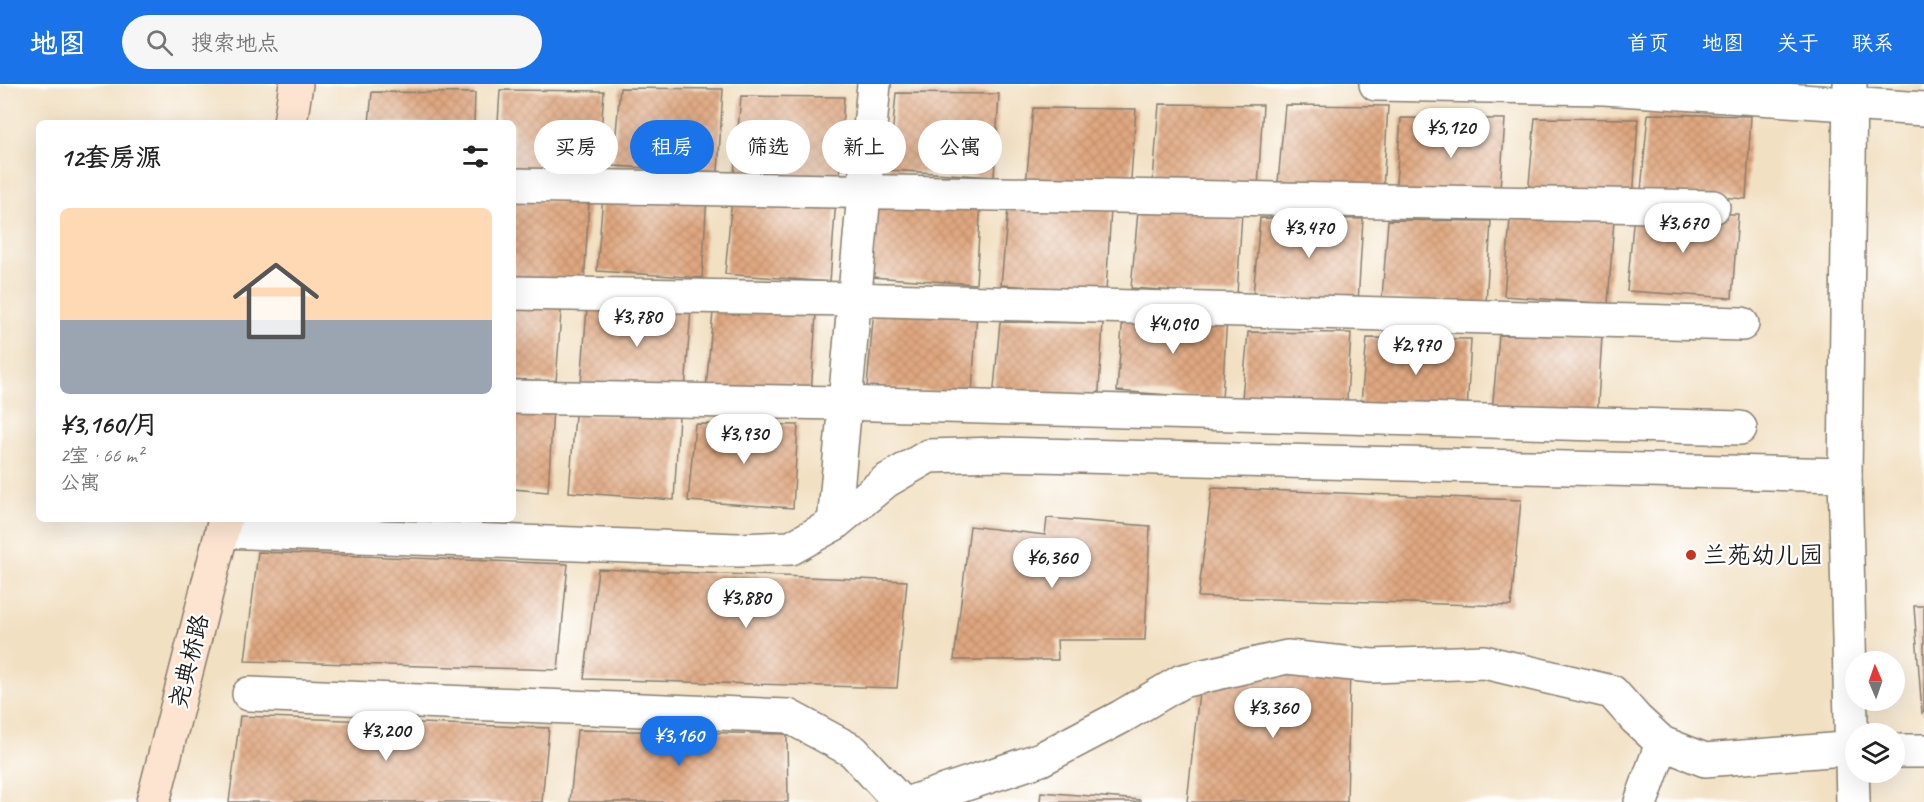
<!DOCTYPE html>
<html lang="zh">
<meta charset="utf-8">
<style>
body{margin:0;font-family:Caveat,"LXGW WenKai TC",sans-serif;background:#f6f6f6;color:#222;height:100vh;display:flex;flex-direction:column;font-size:22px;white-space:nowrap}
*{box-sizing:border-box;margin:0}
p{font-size:20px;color:#767676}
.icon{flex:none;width:33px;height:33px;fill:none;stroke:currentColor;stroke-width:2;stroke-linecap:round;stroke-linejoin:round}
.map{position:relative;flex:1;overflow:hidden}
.details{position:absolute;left:36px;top:36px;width:480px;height:402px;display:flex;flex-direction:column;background:#fff;border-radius:9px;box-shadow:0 6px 24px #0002}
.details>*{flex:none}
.guide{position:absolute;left:534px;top:36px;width:570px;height:54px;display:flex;gap:12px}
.needle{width:39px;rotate:358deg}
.fabs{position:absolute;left:1845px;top:567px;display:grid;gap:12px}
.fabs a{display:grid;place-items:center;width:60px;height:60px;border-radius:50%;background:#fff;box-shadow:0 6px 24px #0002;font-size:30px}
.price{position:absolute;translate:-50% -51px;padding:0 14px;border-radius:21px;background:#fff;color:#222;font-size:20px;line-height:39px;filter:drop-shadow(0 2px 3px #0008)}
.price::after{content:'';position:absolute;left:50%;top:36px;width:18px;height:14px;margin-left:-9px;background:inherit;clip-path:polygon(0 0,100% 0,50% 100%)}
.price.on{background:#1a73e8;color:#fff}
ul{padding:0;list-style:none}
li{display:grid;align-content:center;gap:12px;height:318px;padding:0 24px}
li span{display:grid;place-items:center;height:186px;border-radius:9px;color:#555}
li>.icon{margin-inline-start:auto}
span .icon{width:108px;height:108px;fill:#fffc;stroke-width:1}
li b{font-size:26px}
h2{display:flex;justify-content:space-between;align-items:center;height:72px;padding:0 24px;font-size:26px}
.pill{padding:0 21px;border-radius:27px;background:#fff;box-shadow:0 6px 24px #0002;font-size:21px;line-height:54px}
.pill.on{background:#1a73e8;color:#fff}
header{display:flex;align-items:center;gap:36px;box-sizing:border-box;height:84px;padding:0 30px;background:#1a73e8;color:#fff}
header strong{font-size:28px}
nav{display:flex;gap:33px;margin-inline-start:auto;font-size:21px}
.search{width:420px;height:54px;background:#f6f6f6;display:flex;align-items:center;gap:15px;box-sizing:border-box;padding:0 21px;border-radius:33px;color:#767676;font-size:22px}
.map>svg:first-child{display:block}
</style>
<header>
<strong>地图</strong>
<div class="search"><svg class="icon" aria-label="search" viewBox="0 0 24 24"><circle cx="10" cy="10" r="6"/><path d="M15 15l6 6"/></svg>搜索地点</div>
<nav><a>首页</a><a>地图</a><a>关于</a><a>联系</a></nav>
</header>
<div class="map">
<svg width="1924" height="718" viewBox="0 0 1924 718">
<defs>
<pattern id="building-cross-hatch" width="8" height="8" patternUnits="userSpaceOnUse" patternTransform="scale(1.5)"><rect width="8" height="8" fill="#dfa780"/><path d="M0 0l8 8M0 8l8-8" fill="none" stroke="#bf8f6e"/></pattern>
</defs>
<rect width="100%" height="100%" fill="#fff"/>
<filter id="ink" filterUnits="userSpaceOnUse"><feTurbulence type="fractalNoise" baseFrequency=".0167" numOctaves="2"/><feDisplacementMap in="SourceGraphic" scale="12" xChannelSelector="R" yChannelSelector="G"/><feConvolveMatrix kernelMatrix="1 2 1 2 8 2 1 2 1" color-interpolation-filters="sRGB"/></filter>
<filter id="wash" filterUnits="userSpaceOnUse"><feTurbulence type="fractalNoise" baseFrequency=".008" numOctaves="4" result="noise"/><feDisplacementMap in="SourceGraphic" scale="24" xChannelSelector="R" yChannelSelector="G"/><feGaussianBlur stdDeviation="1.35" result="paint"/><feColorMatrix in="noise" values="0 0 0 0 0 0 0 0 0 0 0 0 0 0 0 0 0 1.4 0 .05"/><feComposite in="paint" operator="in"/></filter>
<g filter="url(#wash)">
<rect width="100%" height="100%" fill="#f2e0c2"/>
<g id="blocks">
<!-- building -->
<g fill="url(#building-cross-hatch)">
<path d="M620,4l103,1 -5,83 -105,-6z"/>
<path d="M500,6l104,1 -6,83 -85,-6v-45h-15z"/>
<path d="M372,8l103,1 -1,30h-105z"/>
<path d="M896,9l103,1 -5,83 -105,-7z"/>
<path d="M741,12l103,1 -5,84 -105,-7z"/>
<path d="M1159,20l104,1 -5,83 -105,-7z"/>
<path d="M1285,21l103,1 -5,84 -105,-8z"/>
<path d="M1033,24l103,1 -6,83 -104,-7z"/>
<path d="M1648,30l103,2 -5,83 -105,-8z"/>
<path d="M1401,34l104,1 -6,84 -104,-8z"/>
<path d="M1535,34l103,1 -5,83 -105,-7z"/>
<path d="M603,110l104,1 -5,83 -105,-7z"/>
<path d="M732,113l104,1 -6,84 -105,-8z"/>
<path d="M878,115l103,2 -5,83 -105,-7z"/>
<path d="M513,117l76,1 -5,83 -71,-4z"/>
<path d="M1008,124l103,1 -5,83 -105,-7z"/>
<path d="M1138,127l104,1 -5,83 -106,-7z"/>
<path d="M1634,129l104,1 -6,84 -105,-7z"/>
<path d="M1260,134l103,1 -5,84 -105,-7z"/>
<path d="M1510,135l104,1 -6,84 -104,-8z"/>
<path d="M1388,136l103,1 -5,83 -104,-6z"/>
<path d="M513,214h49l-6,84 -43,-3z"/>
<path d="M587,223l104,1 -6,83 -104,-7z"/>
<path d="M874,225l103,2 -5,83 -105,-8z"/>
<path d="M713,228l103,1 -5,83 -105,-7z"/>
<path d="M1123,230l104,1 -5,84 -105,-8z"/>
<path d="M1000,238l103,1 -5,83 -105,-7z"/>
<path d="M1248,248l103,1 -5,83 -105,-7z"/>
<path d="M1499,251l103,1 -5,83 -105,-7z"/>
<path d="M1367,254l104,1 -4,74h-107z"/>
<path d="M513,324h40l-5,84 -35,-3z"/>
<path d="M575,331l104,1 -5,84 -105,-8z"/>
<path d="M695,340l103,1 -5,83 -105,-7z"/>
<path d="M1212,404l309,12 -10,106 -313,-9z"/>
<path d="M1047,434l103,8 -5,114h-88l1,20h-104l16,-134 75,9z"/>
<path d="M258,468l310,12 -10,106 -313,-9z"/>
<path d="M598,485l309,12 -10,107 -313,-9z"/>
<path d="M1914,522h10v106l-2,1z"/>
<path d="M1350,582l-3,136h-160l13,-119z"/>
<path d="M240,632l309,12 -7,74h-313z"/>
<path d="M577,646l210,4 1,68h-218z"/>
<path d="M1041,708l99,8v2h-100z"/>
</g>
</g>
</g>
<g filter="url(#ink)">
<use href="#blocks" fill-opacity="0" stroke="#877e6f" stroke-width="1.5"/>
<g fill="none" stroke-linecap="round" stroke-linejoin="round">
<defs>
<g id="street">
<path d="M1376,0l228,4 320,21"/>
<path d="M1850,0l-5,391 8,327"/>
<path d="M513,101l1200,22"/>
<path d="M513,209l336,6 893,25"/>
<path d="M513,313l327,6 900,25"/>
<path d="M834,440l40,-440"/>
<path d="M222,447l516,19 53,-2 43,-24 52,-43 43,-25 69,-2 847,21"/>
<path d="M249,610l539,22 65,35 47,51"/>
<path d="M1894,667h30"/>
<path d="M912,718l129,-43 80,-42 61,-36 105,-24 85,9 112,-4 128,30 24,27 26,24 43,17 151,-12"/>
<path d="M1641,718l21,-59"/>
</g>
<g id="secondary">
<path d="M290,39l6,-39"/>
<path d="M153,718l72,-283"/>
</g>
</defs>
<!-- street casing -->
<use href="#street" stroke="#877e6f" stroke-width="36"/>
<!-- secondary casing -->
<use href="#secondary" stroke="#877e6f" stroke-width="36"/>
<!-- street -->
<use href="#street" stroke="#fff" stroke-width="33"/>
<!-- secondary -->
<use href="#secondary" stroke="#fde4d1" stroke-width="33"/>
</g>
</g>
<!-- markers -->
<circle fill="#c8321e" stroke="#fff" stroke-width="2" cx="1691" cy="471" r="6"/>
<g text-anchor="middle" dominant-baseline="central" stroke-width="4.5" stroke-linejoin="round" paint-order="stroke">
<!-- poi labels -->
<g font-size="24" fill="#1c1c1c" stroke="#fff" text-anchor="start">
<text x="1703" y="471">兰苑幼儿园</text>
</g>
<!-- street labels -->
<g font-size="24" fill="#1c1c1c" stroke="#fff">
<text transform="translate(189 577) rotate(-76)">尧典桥路</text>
</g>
</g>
</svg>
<div class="fabs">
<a><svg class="needle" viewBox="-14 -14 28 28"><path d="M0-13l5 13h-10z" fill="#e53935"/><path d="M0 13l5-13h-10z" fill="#767676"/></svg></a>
<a><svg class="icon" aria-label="layers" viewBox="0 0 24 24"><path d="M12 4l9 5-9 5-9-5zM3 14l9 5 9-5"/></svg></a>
</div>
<b class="price" style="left:1451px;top:75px">¥5,120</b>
<b class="price" style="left:1683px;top:170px">¥3,670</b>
<b class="price" style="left:1309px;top:175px">¥3,470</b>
<b class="price" style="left:637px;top:264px">¥3,780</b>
<b class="price" style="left:1173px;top:271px">¥4,090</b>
<b class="price" style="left:1416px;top:292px">¥2,970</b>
<b class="price" style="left:744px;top:381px">¥3,930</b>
<b class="price" style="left:1052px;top:505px">¥6,360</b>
<b class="price" style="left:746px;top:545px">¥3,880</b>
<b class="price" style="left:1273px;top:655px">¥3,360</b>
<b class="price" style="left:386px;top:678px">¥3,200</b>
<b class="price on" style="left:679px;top:683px">¥3,160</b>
<div class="guide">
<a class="pill">买房</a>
<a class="pill on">租房</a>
<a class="pill">筛选</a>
<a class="pill">新上</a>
<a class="pill">公寓</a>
</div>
<section class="details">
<h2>12套房源<svg class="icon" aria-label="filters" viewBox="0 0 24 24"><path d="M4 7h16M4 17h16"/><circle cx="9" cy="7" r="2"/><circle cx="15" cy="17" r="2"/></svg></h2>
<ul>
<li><span style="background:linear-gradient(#ffd9b3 60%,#9aa5b1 0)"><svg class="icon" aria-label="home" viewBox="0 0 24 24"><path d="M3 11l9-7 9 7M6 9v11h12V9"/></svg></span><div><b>¥3,160/月</b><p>2室 · 66 m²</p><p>公寓</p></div></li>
</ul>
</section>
</div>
